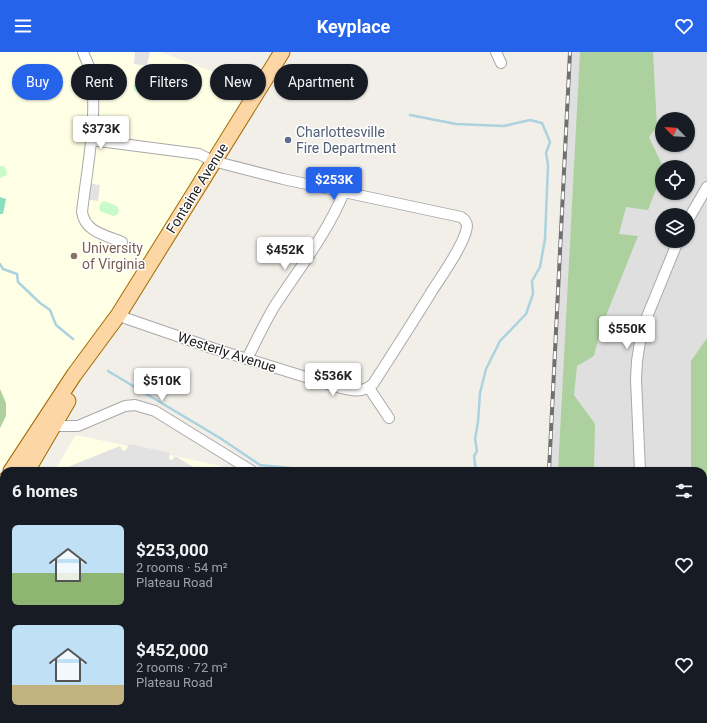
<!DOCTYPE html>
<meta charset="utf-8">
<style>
body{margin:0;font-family:Roboto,sans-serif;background:#20242c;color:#f1f3f6;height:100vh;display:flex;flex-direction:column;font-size:15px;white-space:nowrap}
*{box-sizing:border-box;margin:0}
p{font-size:13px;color:#9ea1a6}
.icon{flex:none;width:22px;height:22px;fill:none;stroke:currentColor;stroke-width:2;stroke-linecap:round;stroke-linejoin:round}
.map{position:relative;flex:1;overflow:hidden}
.panel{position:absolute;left:0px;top:415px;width:707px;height:256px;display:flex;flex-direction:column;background:#171b24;border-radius:12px 12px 0 0;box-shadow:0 1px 3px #0004}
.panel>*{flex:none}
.banner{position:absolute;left:12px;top:12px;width:400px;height:36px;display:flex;gap:8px}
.needle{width:26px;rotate:295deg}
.buttons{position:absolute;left:655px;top:60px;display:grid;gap:8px}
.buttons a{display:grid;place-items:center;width:40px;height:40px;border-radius:50%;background:#171b24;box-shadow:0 1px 3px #0004;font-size:20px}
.price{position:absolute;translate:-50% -34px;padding:0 9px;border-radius:4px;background:#fff;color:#222;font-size:13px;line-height:26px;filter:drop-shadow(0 1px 2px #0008)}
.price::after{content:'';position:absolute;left:50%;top:24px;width:12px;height:9px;margin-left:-6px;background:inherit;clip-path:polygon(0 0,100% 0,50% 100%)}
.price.selected{background:#2563eb;color:#fff}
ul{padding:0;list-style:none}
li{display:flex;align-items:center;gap:12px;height:100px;padding:0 12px}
li span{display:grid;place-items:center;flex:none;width:112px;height:80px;border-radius:6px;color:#555}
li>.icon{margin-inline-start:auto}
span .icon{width:48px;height:48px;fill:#fffc;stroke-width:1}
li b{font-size:17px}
h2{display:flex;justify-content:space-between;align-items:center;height:48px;padding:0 12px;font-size:17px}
.tag{padding:0 14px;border-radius:18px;background:#171b24;box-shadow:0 1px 3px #0004;font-size:14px;line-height:36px}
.tag.selected{background:#2563eb;color:#fff}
header{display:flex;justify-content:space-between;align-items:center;height:52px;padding:0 12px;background:#2563eb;color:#fff;font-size:18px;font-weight:700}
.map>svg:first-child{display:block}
</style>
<header><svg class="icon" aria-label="menu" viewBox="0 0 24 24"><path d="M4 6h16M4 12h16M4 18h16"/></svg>Keyplace<svg class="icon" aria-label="heart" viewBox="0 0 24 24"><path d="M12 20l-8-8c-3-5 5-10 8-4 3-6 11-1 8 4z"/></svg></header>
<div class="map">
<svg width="707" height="671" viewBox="0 0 707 671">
<rect width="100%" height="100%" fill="#f2efe9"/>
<!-- residential -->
<path fill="#e0dfdf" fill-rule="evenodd" d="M570,0h137v650l-4,-1v-230h-154zM662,67h26v26h-26zM662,115h26v26h-26zM662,163h26v26h-26z"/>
<!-- education -->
<g fill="#ffffe5">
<path d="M0,0h161l88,34 -71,123 -61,94 -82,121 -35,47z"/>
<path d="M76,383l145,31 8,5h-175z"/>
<path d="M4,503v164h376l-2,4h-378v-162z"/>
</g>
<!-- forest -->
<g fill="#add19e">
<path d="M580,0h73l4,75 -8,10 14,30 -1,7 -14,36 -22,-3 -7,27 19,2 -37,92 -7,28 -17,10 -3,29 21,29 -1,47h-36z"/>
<path d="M707,286v209l-4,-4v-72h-12v-110z"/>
<path d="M0,306v31l6,14v13l-6,12z"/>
<path d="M399,667h41l-1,4h-41z"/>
</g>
<!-- park -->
<g fill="#c8facc">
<path d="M141,27h5l2,3 -1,5 -6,5h-4l-3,-2v-5z"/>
<path d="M0,114h4l3,6v3l-7,3z"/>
<path d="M104,149l13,5 2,5 -2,4 -4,1 -13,-5 -1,-4 2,-4z"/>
</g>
<!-- pitch -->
<path fill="#88e0be" d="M0,145l6,2 -3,15h-3z"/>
<!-- parking -->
<g fill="#e2e2e2">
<path d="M135,0h15l-3,14 -13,-2z"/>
<path d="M86,131l14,2 -2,16 -14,-2z"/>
<path d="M129,392l41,9 -1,6 3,1 3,-4 25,15h-130l-2,-4 52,-21 3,5 3,-1z"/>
<path d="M34,667h27l2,4h-32z"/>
<path d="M246,667h124l-10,4h-112z"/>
</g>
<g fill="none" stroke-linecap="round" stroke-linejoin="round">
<!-- stream -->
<g stroke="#aad3df" stroke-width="2.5">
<path d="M410,63l46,9 48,2 26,-6 12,3 8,19 -4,11 2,12 -3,74 -5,28 -8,14 1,13 -7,20 -26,27 -14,28 -6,24 -2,29 -3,17 2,12 -3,5 2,15"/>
<path d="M0,212l3,5 14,5 1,8 22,21 10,7 6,15 17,14"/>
<path d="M108,319l112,67 40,27 30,3 6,3"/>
<path d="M469,671l2,-4"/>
</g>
<defs>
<g id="minor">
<path d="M83,0c2,6 5,11 7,17 9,44 -3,98 -8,143 3,20 23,23 40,30"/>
<path d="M496,0l5,11"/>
<path d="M91,88l108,14 14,7 70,18 178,38c3,2 6,5 6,9 -1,16 -26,51 -35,65 -19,31 -39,62 -59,93 -10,9 -20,7 -32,4l-126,-39 -90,-31 -6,-4"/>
<path d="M688,168l19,-33"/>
<path d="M247,307c9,-18 17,-35 27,-52 24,-37 53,-73 70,-115"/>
<path d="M369,336l20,30"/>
<path d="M54,374h24l47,-20 10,-1 20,6 97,60"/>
<path d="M640,419l-4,-92 1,-18 3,-19 4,-18 34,-83"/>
<path d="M0,475l4,3"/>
<path d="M20,671l3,-4"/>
<path d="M457,671l3,-4"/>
<path d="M646,671l2,-4"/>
</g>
<g id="primary">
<path d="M11,419l63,-96 45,-61 163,-262"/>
<path d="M27,419l41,-70"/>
<path d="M0,436l4,-7"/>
<path d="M0,462l4,-6"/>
</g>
</defs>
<!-- minor casing -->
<use href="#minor" stroke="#a9a9a9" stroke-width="12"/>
<!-- primary casing -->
<use href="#primary" stroke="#a06b00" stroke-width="17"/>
<!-- minor -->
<use href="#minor" stroke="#fff" stroke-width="10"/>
<!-- primary -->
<use href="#primary" stroke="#fcd6a4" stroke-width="15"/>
<defs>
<g id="rail">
<path d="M549,419l21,-419"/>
<path d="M536,671l1,-4"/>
</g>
</defs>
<!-- rail casing -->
<use href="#rail" stroke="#707070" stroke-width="4"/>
<!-- rail -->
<use href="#rail" stroke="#fff" stroke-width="2.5" stroke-dasharray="8" stroke-linecap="butt"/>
</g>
<!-- markers -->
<circle fill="#5c6f8a" stroke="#fff" stroke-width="1.5" cx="288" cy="88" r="4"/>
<circle fill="#8d6e63" stroke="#fff" stroke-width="1.5" cx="74" cy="204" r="4"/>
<g text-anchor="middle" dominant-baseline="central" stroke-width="3" stroke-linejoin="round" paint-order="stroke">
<!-- service labels -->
<g font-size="14" fill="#4e5e75" stroke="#fff" text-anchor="start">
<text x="296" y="80">Charlottesville<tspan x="296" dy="16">Fire Department</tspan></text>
</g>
<!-- street labels -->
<g font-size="14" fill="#222" stroke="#fff">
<text transform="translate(197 136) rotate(-58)">Fontaine Avenue</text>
<text transform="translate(227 300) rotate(18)">Westerly Avenue</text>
</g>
<!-- education labels -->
<g font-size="14" fill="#785e54" stroke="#fff" text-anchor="start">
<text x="82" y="196">University<tspan x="82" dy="16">of Virginia</tspan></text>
</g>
</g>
</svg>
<div class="buttons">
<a><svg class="needle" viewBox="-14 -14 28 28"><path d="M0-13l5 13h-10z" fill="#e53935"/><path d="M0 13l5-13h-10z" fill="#9ea1a6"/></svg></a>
<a><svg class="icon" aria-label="locate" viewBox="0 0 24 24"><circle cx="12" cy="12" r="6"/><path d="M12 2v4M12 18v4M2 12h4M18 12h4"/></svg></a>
<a><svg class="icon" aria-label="layers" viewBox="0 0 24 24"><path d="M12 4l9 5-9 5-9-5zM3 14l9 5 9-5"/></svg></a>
</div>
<b class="price" style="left:101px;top:98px">$373K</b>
<b class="price selected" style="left:334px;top:149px">$253K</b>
<b class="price" style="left:285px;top:219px">$452K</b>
<b class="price" style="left:627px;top:298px">$550K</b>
<b class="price" style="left:333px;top:345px">$536K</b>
<b class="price" style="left:162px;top:350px">$510K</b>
<div class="banner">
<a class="tag selected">Buy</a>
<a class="tag">Rent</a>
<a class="tag">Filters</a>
<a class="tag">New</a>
<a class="tag">Apartment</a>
</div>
<section class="panel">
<h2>6 homes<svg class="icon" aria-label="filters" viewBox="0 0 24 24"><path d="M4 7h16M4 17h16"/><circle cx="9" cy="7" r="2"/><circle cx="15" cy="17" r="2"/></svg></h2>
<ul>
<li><span style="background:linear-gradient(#bfe0f5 60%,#8fb573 0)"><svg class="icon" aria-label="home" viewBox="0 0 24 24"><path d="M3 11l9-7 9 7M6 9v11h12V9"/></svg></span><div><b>$253,000</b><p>2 rooms · 54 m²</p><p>Plateau Road</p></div><svg class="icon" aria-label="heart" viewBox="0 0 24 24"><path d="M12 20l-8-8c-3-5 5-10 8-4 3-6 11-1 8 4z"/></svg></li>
<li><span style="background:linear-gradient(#bfe0f5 75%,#c2b280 0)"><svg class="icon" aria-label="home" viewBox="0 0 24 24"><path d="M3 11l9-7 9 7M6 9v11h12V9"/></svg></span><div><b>$452,000</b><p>2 rooms · 72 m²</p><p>Plateau Road</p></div><svg class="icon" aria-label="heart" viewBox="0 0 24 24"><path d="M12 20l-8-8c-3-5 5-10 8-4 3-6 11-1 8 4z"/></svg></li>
</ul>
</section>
</div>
